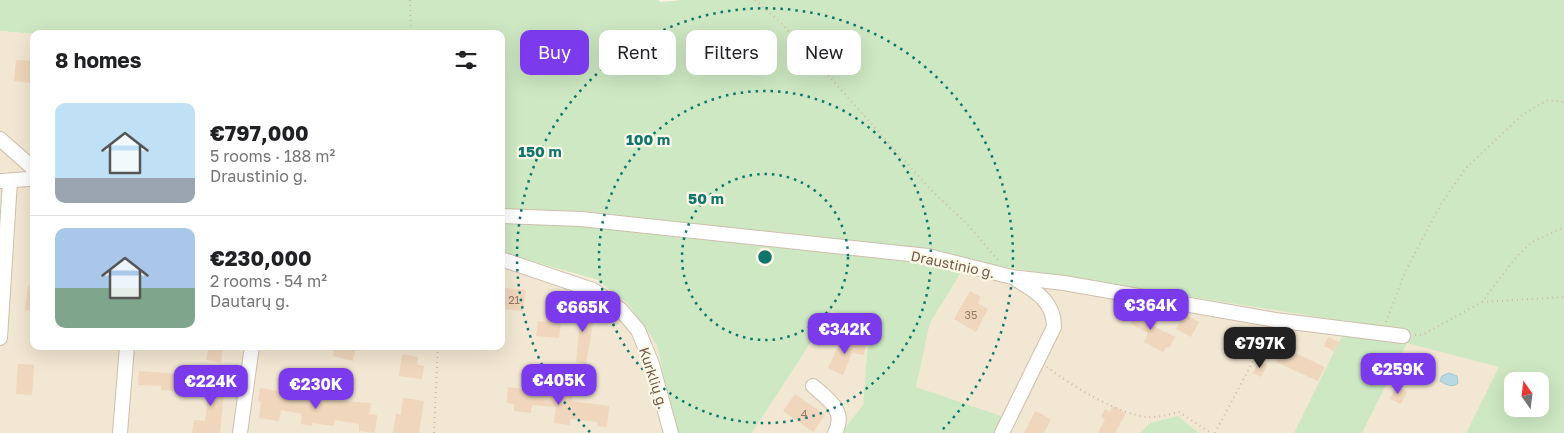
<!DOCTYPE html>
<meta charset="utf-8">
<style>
body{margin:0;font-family:"Golos Text",sans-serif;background:#f2f2f2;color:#202124;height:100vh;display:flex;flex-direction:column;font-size:19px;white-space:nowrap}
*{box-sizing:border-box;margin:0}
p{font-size:16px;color:#757577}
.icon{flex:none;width:28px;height:28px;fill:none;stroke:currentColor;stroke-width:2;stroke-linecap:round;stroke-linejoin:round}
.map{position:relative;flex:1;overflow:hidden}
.details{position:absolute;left:30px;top:30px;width:475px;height:320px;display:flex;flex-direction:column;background:#fff;border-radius:10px;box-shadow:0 5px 20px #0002}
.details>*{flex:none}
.hud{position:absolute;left:520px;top:30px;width:475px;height:45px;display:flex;gap:10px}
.needle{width:32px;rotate:346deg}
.tools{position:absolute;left:1504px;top:372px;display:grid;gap:10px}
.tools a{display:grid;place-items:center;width:45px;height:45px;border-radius:10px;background:#fff;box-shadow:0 5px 20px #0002;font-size:25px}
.price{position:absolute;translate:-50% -42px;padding:0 11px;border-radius:10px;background:#7c3aed;color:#fff;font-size:16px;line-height:32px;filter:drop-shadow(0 1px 2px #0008)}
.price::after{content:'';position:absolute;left:50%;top:30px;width:15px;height:11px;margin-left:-8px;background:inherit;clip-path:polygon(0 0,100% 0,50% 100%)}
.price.active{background:#222;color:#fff}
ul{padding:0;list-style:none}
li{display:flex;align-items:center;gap:15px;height:125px;padding:0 25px}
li+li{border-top:1px solid #e0e0e0}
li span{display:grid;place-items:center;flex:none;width:140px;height:100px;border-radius:10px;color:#555}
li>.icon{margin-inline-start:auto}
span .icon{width:60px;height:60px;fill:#fffc;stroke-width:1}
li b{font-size:21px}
h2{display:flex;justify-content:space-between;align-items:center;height:60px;padding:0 25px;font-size:21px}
.pill{padding:0 18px;border-radius:10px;background:#fff;box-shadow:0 5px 20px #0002;font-size:18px;line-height:45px}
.pill.active{background:#7c3aed;color:#fff}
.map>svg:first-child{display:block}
</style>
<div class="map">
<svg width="1564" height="433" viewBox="0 0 1564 433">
<rect width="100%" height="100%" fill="#fbf4e3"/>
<!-- residential -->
<g fill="#f2e7d2">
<path d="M0,31l36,3h-2v312h467v-94l96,29 32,24 28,40 19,88h-676z"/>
<path d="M968,261l382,61 -56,111h-95l-21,-17 -28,7 -10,10h-144l-80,-46 14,-64z"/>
<path d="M831,311l41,15 -5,27 -4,52 -22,28h-89z"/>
<path d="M1407,342l93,25 -34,66h-104z"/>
</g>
<!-- green -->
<g fill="#cde8c2" fill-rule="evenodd">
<path d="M0,0h658l3,2 21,-2h882v433h-98l33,-66 -92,-24 -45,90h-68l55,-111 -381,-61 -38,62 -14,64 88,30 -8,16h-155l22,-28 4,-52 5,-27 -41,-15 -79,122h-76l-19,-88 -28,-40 -32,-25 -96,-28v-218h-465l-36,-3zM1512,381h28v28h-28z"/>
<path d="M1178,416l21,17h-59l10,-10z"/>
</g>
<!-- water -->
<path fill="#b8d9e4" stroke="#9fc7d5" d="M1449,373l8,3 1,7c-5,5 -12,2 -18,-2l2,-5z"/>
<!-- building -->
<g fill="#efd6bc">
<path d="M16,60l18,1 -4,22 -16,-2z"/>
<path d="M28,285h6v26l-9,-1z"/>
<path d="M505,288l21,2 -3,21 -21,-2z"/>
<path d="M970,291l11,6 -3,6 10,6 -12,23 -22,-13z"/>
<path d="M1133,306l12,6 -4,8 34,17 -6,11 -3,-1 -3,5 -19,-10 4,-9 -17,-9 1,-3 -6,-3z"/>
<path d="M572,309l23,3 -9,52 -10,-2 4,-40 -9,-1z"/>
<path d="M547,312l15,2 -3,24 -23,-2 2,-15 8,1z"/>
<path d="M1184,314l15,8 -8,15 -15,-8z"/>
<path d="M1328,337l11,5 -5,9 -10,-5z"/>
<path d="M841,340l25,4 -2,11 -12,-2 -9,22 -15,-7z"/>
<path d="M209,346h14l-2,17 -15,-3z"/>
<path d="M334,346h22l-3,15 -20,-5z"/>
<path d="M1284,348l41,19 -7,14 -42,-19z"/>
<path d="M402,354l16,3 -1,8 7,1 -2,13 -23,-3z"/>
<path d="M1259,361l8,4 -6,12 -8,-4z"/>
<path d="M18,364l16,1 -2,30 -16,-1z"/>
<path d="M139,371l39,3 -1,17 -16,-1v-4l-23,-1z"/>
<path d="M200,378l25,3 -5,52h-28l2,-13 11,1 4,-27 -11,-1z"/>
<path d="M1396,386l11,6 -6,12 -11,-5z"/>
<path d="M508,387l50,7v-3l15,2 -1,8 37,5 -2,21 -10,-1 1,-4 -28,-3v6l-16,-2 2,-16 -24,-2 -1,8 -17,-2v-7l-7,-1z"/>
<path d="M260,388l67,12 44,3 -2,11 8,1 -2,18 -16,-2v-7l-24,-4 -1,6 -22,-3v3l-11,-2 1,-10 -21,-4 -2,11 -20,-3 2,-16 -3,-1z"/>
<path d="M795,394l30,21 -12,17 -30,-21z"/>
<path d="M403,398l21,3 -5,32h-26l3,-19 5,1z"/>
<path d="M1113,406l13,7 -11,20h-17l7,-14 -4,-2 4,-8 5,3z"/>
<path d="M1035,411l16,8 -7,14h-20z"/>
</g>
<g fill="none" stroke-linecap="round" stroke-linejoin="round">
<defs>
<g id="street">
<path d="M0,139l34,30"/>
<path d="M1,181l28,-2 5,-4"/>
<path d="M501,216l80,3 347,37 84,21 52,6 211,37 128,16"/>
<path d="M501,259l92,31 28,20 17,20 14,34 19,69"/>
<path d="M0,338l10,-157"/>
<path d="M813,386c15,13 34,25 22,47"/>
<path d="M120,433l7,-87"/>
<path d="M240,433l12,-87"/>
<path d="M1002,433l52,-106c0,-25 -18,-36 -37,-47"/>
</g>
</defs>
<!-- street casing -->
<use href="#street" stroke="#cebfad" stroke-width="16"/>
<!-- path -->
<g stroke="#d4b99f" stroke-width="2" stroke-dasharray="1 4" stroke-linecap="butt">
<path d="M410,0l1,34"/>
<path d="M755,0l26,23 150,167 35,33 32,37"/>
<path d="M1482,302l82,-5"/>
<path d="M1386,322l20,-52 35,-66 25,-36 56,-53 26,-15 16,2"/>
<path d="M1415,335h7l60,-33 35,-46 15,-14 32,-15"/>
<path d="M1047,367c23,18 73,48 101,50 10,1 22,-3 31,-5l32,21"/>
<path d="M434,433l4,-87"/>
<path d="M1215,433l54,-102"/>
</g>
<!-- street -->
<use href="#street" stroke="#fff" stroke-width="14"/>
</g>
<!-- distance rings -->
<g fill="none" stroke="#0f766e" stroke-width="2.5" stroke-dasharray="2.5 5">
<circle cx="765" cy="257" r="83"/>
<circle cx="765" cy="257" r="166"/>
<path d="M590 432A248 248 0 1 1 940 432"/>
</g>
<g text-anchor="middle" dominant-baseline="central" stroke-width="4.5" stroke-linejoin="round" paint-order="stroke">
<!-- number labels -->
<g font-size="11" fill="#917a66">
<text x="514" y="299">21</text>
<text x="971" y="314">35</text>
<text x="804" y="413">4</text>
</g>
<!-- street labels -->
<g font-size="14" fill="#725c4a" stroke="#fef8e9">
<text transform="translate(953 264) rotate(12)">Draustinio g.</text>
<text transform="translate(654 378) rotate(72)">Kurklių g.</text>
</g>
</g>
<circle cx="765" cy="257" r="8" fill="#0f766e" stroke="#fef8e9" stroke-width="2.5"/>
<g font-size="15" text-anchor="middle" font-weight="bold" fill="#0f766e" stroke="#fef8e9" stroke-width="4.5" stroke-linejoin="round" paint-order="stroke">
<text x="648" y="145">100 m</text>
<text x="540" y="157">150 m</text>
<text x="706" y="204">50 m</text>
</g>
</svg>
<div class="tools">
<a><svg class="needle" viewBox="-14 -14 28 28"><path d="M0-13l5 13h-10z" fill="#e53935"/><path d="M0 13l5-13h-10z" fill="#757577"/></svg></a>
</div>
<b class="price" style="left:1151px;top:331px">€364K</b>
<b class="price" style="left:583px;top:333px">€665K</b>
<b class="price" style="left:845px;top:355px">€342K</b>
<b class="price active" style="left:1260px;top:369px">€797K</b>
<b class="price" style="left:1398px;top:395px">€259K</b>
<b class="price" style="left:559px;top:406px">€405K</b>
<b class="price" style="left:211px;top:407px">€224K</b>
<b class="price" style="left:316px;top:410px">€230K</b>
<div class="hud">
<a class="pill active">Buy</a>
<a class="pill">Rent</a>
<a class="pill">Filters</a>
<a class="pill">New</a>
</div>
<section class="details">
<h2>8 homes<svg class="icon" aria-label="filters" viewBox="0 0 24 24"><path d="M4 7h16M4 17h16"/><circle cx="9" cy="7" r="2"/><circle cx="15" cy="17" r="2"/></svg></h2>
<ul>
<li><span style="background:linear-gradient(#bfe0f5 75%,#9aa5b1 0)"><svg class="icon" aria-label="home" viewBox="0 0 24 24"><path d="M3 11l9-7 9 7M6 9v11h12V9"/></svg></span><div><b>€797,000</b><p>5 rooms · 188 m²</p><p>Draustinio g.</p></div></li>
<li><span style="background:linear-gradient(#a9c7e8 60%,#7fa58c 0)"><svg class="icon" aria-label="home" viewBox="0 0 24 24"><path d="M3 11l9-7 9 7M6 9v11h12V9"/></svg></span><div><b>€230,000</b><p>2 rooms · 54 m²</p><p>Dautarų g.</p></div></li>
</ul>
</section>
</div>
